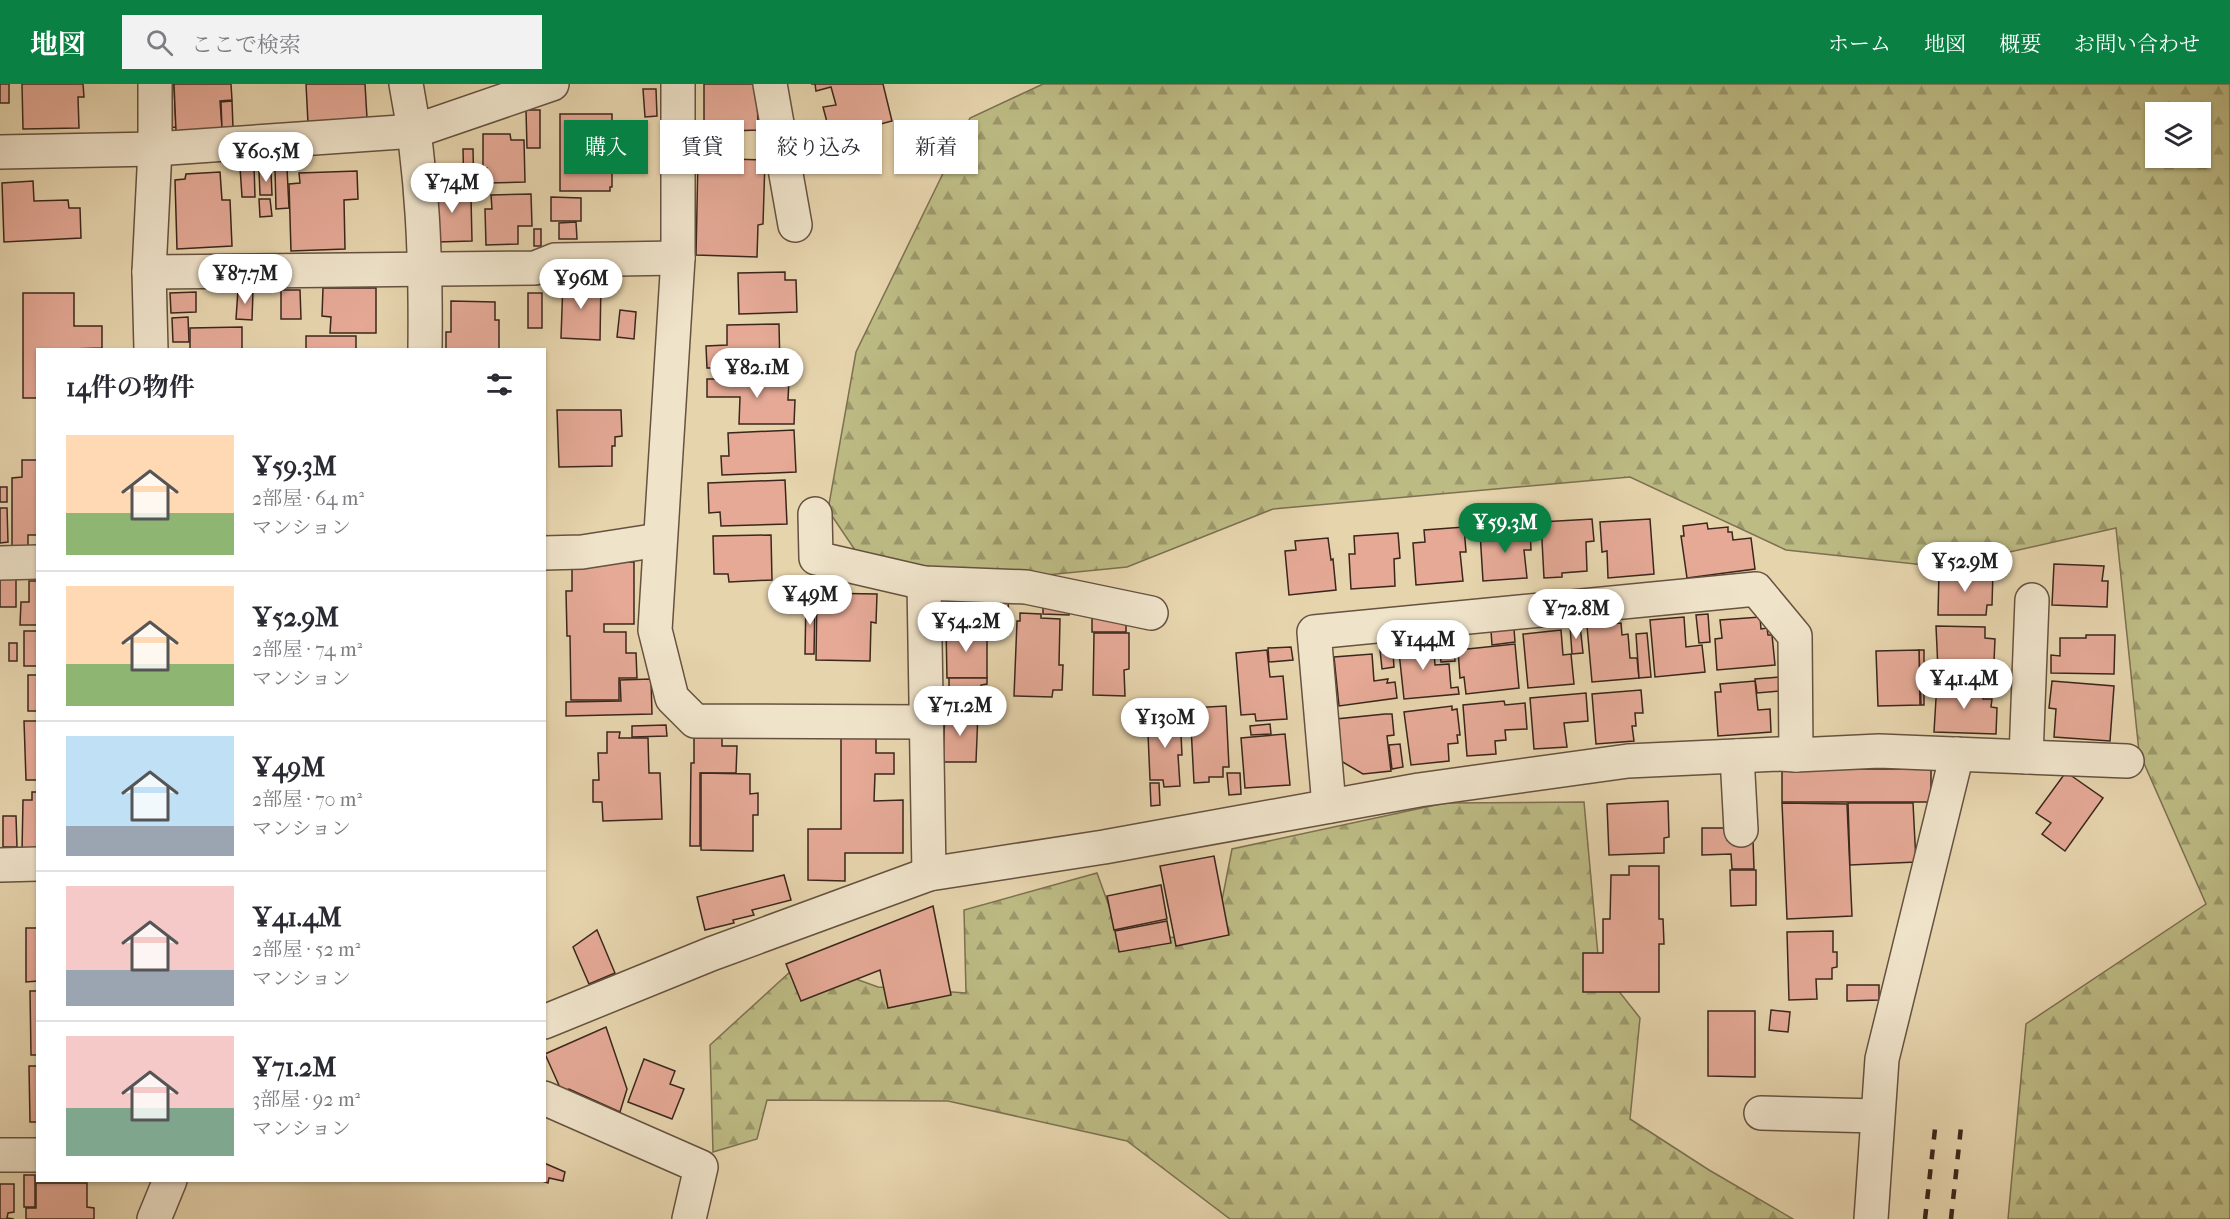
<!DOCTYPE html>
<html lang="ja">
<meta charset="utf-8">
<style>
body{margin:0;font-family:"IM FELL French Canon","Noto Serif JP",serif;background:#f2f2f3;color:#2b2b33;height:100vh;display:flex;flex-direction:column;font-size:22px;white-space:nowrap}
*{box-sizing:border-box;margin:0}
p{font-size:20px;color:#7c7c81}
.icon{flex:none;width:33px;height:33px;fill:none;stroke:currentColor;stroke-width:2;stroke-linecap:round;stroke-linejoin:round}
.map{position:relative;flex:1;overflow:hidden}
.sheet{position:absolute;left:36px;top:264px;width:510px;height:834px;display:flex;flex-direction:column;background:#fff;border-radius:0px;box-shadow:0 2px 4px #0004}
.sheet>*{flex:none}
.top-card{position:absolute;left:564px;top:36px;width:570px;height:54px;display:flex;gap:12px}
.tools{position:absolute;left:2145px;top:18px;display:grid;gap:12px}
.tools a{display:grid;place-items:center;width:66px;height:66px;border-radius:0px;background:#fff;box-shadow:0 2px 4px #0004;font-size:30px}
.price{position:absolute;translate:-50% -51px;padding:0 14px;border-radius:21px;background:#fff;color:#222;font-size:20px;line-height:39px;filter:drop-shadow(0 2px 3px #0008)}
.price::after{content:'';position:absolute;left:50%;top:36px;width:18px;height:14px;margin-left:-9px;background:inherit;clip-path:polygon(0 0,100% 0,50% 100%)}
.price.selected{background:#0b8043;color:#fff}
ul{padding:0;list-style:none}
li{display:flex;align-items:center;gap:18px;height:150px;padding:0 30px}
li+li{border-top:2px solid #e1e1e2}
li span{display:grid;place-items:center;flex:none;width:168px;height:120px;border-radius:0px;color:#555}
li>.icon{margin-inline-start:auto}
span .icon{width:72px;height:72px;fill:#fffc;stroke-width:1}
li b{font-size:26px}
h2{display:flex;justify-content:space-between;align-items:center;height:72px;padding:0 30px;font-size:26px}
.chip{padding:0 21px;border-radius:0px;background:#fff;box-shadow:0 2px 4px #0004;font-size:21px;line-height:54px}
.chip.selected{background:#0b8043;color:#fff}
header{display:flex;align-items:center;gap:36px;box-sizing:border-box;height:84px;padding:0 30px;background:#0b8043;color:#fff}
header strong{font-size:28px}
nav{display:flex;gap:33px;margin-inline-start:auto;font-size:21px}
.search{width:420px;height:54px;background:#f2f2f3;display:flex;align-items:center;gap:15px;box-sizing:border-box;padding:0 21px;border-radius:0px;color:#7c7c81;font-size:22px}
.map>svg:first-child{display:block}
</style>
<header>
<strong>地図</strong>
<div class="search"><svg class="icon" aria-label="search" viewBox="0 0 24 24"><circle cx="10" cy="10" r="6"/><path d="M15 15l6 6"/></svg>ここで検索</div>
<nav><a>ホーム</a><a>地図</a><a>概要</a><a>お問い合わせ</a></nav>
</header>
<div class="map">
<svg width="2230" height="1135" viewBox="0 0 2230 1135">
<defs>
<pattern id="forest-firs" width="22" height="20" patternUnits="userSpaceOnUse" patternTransform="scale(1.5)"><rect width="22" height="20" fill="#bdbb84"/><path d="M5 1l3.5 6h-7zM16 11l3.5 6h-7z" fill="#9b986b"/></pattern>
</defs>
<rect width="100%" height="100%" fill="#e6d4ad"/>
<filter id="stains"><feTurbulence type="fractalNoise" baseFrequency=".00333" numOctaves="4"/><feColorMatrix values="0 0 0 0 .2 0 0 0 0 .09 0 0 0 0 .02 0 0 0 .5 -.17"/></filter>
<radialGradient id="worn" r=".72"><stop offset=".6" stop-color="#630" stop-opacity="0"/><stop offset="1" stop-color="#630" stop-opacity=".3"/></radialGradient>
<!-- forest -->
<g fill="url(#forest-firs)" stroke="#7c7150" stroke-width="1.5" fill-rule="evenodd">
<path d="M1043,0h1187v1135h-222l18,-195 180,-120 -67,-152 -23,-224 -173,39 -157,-17 -156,-73 -357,32 -146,58 -191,19 -75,-27 -33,-49 28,-158 114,-234zM2156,28h44v46h-44z"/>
<path d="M1584,718l15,164 41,52 -10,101 79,51 84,49h-563l-103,-78 -179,-40 -181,-1 -10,39 -44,13 -3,-107 93,-85 75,27 88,6 -2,-83 133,-37 24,66 94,-3 17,-87 213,-46z"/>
</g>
<!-- building -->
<g fill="#e5a996" stroke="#3b271c" stroke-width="1.5">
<rect x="0" y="0" width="9" height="19"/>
<path d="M22,0h61l1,13h-6l1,31 -56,1z"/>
<path d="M168,0h6l2,43 -7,1z"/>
<path d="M174,0h57l1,16 -12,1 2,27 -46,3z"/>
<path d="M306,0h59l2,34 -59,5z"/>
<path d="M704,0h53l1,46 -54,2z"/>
<path d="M811,0h72l9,37 -61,16 -8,-30 13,-2 -5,-18 -15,4 -1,-7z"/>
<path d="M643,5h13l1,27 -12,1z"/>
<path d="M232,17l1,27 -11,1 -1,-27z"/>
<path d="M526,26h14v38h-13z"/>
<path d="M560,30h52v73h-2v4h-50z"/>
<path d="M483,50h27l1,6h13l1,42 -38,1v-15h-4z"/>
<path d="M463,65h10l1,44h-10z"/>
<path d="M698,74l67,2 -2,64 -5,1 -1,32 -61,-2z"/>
<path d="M254,81l1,32h-13l-2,-30z"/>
<path d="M287,84l2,40 -13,1 -1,-40z"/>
<path d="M259,87h12l1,24h-12z"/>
<path d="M357,87l1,28 -14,1 1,49 -54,2 -2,-67 11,-1 -1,-10z"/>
<path d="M220,88l2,28h8l2,46 -55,3 -2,-69 10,-1 1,-5z"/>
<path d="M33,97l1,20 34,-1 1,8h11l1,30 -77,4 -2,-59z"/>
<path d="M452,99v11h15v3h4l1,44 -35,1 -5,-58z"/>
<path d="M531,110l1,32h-14v18l-32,1 -1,-36h7l-1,-14z"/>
<path d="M551,113l30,1v23h-30z"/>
<path d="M259,115h11l2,17 -12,1z"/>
<path d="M576,138l1,17h-18v-16z"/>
<rect x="534" y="145" width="7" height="17"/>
<path d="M785,188v8h11l1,32 -58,2 -1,-41z"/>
<path d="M563,197l38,1 -1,58 -39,-2z"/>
<path d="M323,204h53v45h-46l1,-16 -9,-1z"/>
<path d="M238,206l15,1 -1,29 -16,-1z"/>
<path d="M281,206h19l1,29h-20z"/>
<path d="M196,208v20l-25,1 -1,-20z"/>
<path d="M23,209h51v33h28v22l-64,2v48h-15z"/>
<rect x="528" y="209" width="14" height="35"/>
<path d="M451,217l44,1v18h4v30h-53v-18h5z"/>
<path d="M620,226l16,2 -2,27 -17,-2z"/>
<path d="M188,233l1,25h-16l-1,-24z"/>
<path d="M779,240l1,44h-73l-1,-22 21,-1v-20z"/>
<path d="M242,243v23h-52v-22z"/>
<rect x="306" y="252" width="50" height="14"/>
<path d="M707,295h82l-1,21h7l-1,24h-55l1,-27h-33z"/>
<path d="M557,326h64l1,26 -7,1v9h-3v20l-53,1z"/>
<path d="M794,346l2,42 -74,3 -1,-19h8l-1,-23z"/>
<path d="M22,376h16v75h-10v12h-16v-69l10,-1z"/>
<path d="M785,396l2,44 -66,2 -1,-14 -11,1 -1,-30z"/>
<rect x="0" y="403" width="7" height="15"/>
<path d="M0,424h7l1,34 -8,1z"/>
<path d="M1592,435l2,22 -8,1 1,29 -25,2v4l-18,1 -3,-56z"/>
<path d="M1650,435l4,55 -46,4 -1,-27 -5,1 -2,-30z"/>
<path d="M1707,439l1,6 20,-2v5h4l1,8 18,-2 4,31 -68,9 -6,-42h3l-1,-10z"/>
<path d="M1464,443l2,25h-6l3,29 -47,4 -3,-42 12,-1 -1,-12z"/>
<path d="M1530,445l1,21h-7l3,28 -44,3 -3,-49z"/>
<path d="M1398,449l2,25 -6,1 1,27 -44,3 -2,-35h6l-1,-18z"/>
<path d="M771,451l1,45 -43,2 -1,-8h-14l-1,-38z"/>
<path d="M1328,454l3,22 2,-1 3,31 -47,5 -4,-44 11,-1 -1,-9z"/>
<path d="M572,478h62v62h-30v8h22v21h10l1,25h-18v22h-48l-1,-64h-3l-1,-45h6z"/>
<path d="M2054,480l50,2 -2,15h6l-1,26 -55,-2z"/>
<path d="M1939,487h54l-1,34h-5l-1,10h-48z"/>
<rect x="0" y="494" width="16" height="29"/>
<path d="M29,497h9v44h-18l1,-23h8z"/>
<path d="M817,509l60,1 -1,29 -5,-1 -1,39 -54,-1z"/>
<path d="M806,514h9l-1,56h-9z"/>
<path d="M1043,515l27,1 -1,15 -26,-1z"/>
<path d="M1008,517l1,15h-40v-14z"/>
<path d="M1020,529l21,1v4l19,1 -1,46h4l-1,25h-9l-1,7 -38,-1 3,-75h3z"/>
<path d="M1708,530l2,28 -11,1 -3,-28z"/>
<path d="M1684,533l2,30 16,-2 3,27 -50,5 -5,-57z"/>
<path d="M1760,533l1,12 6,-1 1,7h4l3,30 -58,5 -2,-31 7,-1 -2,-18z"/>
<rect x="1092" y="534" width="34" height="14"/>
<path d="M1621,539l1,12 6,-1 2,24h7l2,20 -47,4 -5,-56z"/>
<path d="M1580,541l3,28 -11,1 -2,-28z"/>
<path d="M979,542v5l8,1v46h-40l-1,-51z"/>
<path d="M1936,542l49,1v11l10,1 -1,22 -8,-1v11l-48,-1z"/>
<path d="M1514,545l1,13 -23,3 -1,-14z"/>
<path d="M1561,546l2,25 8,-1 3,30 -46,4 -5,-54z"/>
<rect x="24" y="547" width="14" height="35"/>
<path d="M1094,549h35v36l-5,1 1,26 -32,-1z"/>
<path d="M1647,549l4,44 -12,1 -3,-44z"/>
<path d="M2086,551h29l-1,39 -63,-1v-18l9,1v-18h26z"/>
<path d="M1452,552l3,25 -14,1 -3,-25z"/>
<path d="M1392,555l2,28 -12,2 -3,-29z"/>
<path d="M1433,555l2,26 14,-1 2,24 7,-1 1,7 -55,5 -6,-56z"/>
<rect x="9" y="559" width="8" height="18"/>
<path d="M1515,560l4,44 -53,6 -2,-17 -4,1 -2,-28z"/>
<path d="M1291,563l2,13 -24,2 -1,-14z"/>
<path d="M1267,566l3,27 13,-1 4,43 -31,2 -1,-7 -14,1 -5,-62z"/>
<path d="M1919,566h5v55h-3z"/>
<path d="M1919,566l1,55 -42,1 -2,-55z"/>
<path d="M1372,570l2,27 14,-2 -1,4 8,-1 2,16 -58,8 -5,-49z"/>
<rect x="28" y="591" width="10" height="36"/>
<path d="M1780,593l1,14 -24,2 -2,-14z"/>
<path d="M949,594h38v6l-6,1 1,8 -33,1z"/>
<path d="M651,595l1,35 -86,2v-14l55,-1 -1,-21z"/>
<path d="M1755,597l3,29 12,-1 1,23 -53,4 -3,-44h6l-1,-8z"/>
<path d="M2052,597l62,5 -4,55 -56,-4 2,-28 -7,-1z"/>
<path d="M1937,598l46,2v15h9l-1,8 6,1 -1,26 -62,-2z"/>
<path d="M1641,606l2,23h-8l1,13h-4l2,15 -38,3 -4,-50z"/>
<path d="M1586,609l2,28 -24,2 3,24 -33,2 -4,-51z"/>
<path d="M1504,617l1,4 20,-2 2,26 -22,1 1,10 -11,1 1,13 -29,2 -4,-51z"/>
<path d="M1226,622l3,61h-6v10h-14v5l-15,1 -4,-75z"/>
<path d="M1452,622v4l5,-1 3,26h-3l1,8 -10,1 1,17 -38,4 -7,-53z"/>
<path d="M945,627l33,1 -2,50h-33z"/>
<path d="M1176,628v3h4l2,40h-4l2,31 -16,1 -1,-7h-13l-2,-46h5l-1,-21z"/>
<path d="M1385,630h7l2,21 -7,1 4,35 -28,3 -22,-13 -5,-42z"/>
<path d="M24,637h14v59h-12z"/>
<path d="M1270,640l1,10 -20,1 -1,-9z"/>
<path d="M666,641l1,11 -35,1v-11z"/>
<path d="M607,648h13l-1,6h29l1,35h11l2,46 -59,2 -1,-19h-9v-22h6l-1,-27h9z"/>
<path d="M1285,650l5,51 -45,3 -4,-50z"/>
<path d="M694,653h28v9h15l-1,27h-36v73h-10l1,-83h3z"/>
<path d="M876,653v16h18v21h-19l-1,27 29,-1v53h-58v28l-37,-1v-51h33v-91z"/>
<path d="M1400,660l3,23 -11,2 -3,-24z"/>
<rect x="1782" y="685" width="149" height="33"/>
<path d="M2066,688l37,26 -38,53 -23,-17 9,-11 -15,-10z"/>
<path d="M701,689l49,1v20l8,-1v22h-5v36l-52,-1z"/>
<path d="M1227,689h13l1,21 -12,1z"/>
<path d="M1150,699h9l1,22 -9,1z"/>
<path d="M32,708h6v60h-16l1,-52h9z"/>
<path d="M1668,717l1,36 -5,1v15l-55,2 -2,-51z"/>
<path d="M1782,719l65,1 5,112 -65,3z"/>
<path d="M1848,719h65l3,59 -66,3z"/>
<path d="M3,732h13l1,31h-14z"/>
<path d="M1702,744h25v12h26l1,29h-22l-1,-15 -29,1z"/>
<path d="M1214,772l15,79 -53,11 -16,-80z"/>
<path d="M1629,782h30v53h4l1,25h-5v48h-76v-39h20v-34h7l1,-44h18z"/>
<path d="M1730,786h26v35l-25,1z"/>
<path d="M784,791l7,25 -39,10 2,5 -21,5 1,3 -29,7 -8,-33z"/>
<path d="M1161,801l6,34 -53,11 -7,-34z"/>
<path d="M933,822l18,89 -63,13 -8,-38 -79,31 -15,-37z"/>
<path d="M1167,837l4,22 -52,9 -4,-21z"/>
<path d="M26,844h12v53l-12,1z"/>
<path d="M597,846l18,43 -26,11 -16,-37z"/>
<path d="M1833,847v21h4v15l-5,1v11h-16l1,20 -28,1 -2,-68z"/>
<path d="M1847,901h32v15l-32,1z"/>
<path d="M30,907h8v64h-7z"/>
<path d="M1771,926l19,2 -2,20 -19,-2z"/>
<path d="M1708,927h47v66l-47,-1z"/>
<path d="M606,943l21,62 -7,23 -51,-23 -7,3 -17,-38z"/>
<path d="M644,975l31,12 -5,13 14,5 -12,30 -44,-17z"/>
<path d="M29,982h9v56h-8z"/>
<path d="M544,1079l21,9 -2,9 -14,-3 -1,5 -9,-3h5z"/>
<rect x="24" y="1091" width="11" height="32"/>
<path d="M36,1099h51v24l7,1v11h-68v-11h10z"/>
<path d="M0,1100h14v28l-6,1 -1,5 7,1h-14z"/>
</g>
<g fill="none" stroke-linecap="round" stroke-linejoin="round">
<defs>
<g id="street">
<path d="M406,0c17,87 20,177 19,266"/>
<path d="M678,0v174l-23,372 17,68 23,23 230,1"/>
<path d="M770,0l25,141"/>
<path d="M0,68l155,-3 260,-18 137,-47"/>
<path d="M149,188l386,-4 20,-8 123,-2"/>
<path d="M151,266l-2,-78 6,-123v-65"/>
<path d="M815,430l1,44 108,25 102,4 125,26"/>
<path d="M544,469l38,-1 77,-12"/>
<path d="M0,479l38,-1"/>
<path d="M924,499l5,291"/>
<path d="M1737,672l4,74"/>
<path d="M2026,673l6,-157"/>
<path d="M1329,722l-15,-174 442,-43 39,47 1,119"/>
<path d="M0,781l38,-1"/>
<path d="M544,938l167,-68 218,-80 175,-27 315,-57 209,-29 150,-7 18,1 83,-4 248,10"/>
<path d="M544,1014l157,69 -12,52"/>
<path d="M1761,1029l116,3"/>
<path d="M0,1071h38"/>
<path d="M154,1135l16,-39"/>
<path d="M1871,1135l11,-160 75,-305"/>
</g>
</defs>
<!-- street casing -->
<use href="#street" stroke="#665240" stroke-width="36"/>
<!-- street -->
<use href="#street" stroke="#efe3ca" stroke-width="33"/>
<!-- rail -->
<g stroke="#3b271c" stroke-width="4.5" stroke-dasharray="10 10" stroke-linecap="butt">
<path d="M1925,1135l11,-99"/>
<path d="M1951,1135l10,-92"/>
</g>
</g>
<rect width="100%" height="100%" filter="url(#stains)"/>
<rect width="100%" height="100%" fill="url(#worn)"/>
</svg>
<div class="tools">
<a><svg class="icon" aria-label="layers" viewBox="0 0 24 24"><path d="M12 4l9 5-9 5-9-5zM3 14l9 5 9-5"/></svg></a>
</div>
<b class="price" style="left:266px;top:99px">¥60.5M</b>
<b class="price" style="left:452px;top:130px">¥74M</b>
<b class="price" style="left:245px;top:221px">¥87.7M</b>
<b class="price" style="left:581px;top:226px">¥96M</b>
<b class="price" style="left:757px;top:315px">¥82.1M</b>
<b class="price selected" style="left:1505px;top:470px">¥59.3M</b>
<b class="price" style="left:1965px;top:509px">¥52.9M</b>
<b class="price" style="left:810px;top:542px">¥49M</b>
<b class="price" style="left:1576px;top:556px">¥72.8M</b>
<b class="price" style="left:966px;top:569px">¥54.2M</b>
<b class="price" style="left:1423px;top:587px">¥144M</b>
<b class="price" style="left:1964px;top:626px">¥41.4M</b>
<b class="price" style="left:960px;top:653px">¥71.2M</b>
<b class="price" style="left:1165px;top:665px">¥130M</b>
<div class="top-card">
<a class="chip selected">購入</a>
<a class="chip">賃貸</a>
<a class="chip">絞り込み</a>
<a class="chip">新着</a>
</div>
<section class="sheet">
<h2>14件の物件<svg class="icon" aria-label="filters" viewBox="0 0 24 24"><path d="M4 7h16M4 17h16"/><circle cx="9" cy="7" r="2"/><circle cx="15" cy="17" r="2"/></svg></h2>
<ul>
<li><span style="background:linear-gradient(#ffd9b3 65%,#8fb573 0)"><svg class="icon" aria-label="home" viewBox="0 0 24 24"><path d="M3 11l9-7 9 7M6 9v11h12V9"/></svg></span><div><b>¥59.3M</b><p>2部屋 · 64 m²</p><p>マンション</p></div></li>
<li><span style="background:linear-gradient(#ffd9b3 65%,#8fb573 0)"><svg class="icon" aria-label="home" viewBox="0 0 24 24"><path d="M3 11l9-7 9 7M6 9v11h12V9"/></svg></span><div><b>¥52.9M</b><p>2部屋 · 74 m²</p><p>マンション</p></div></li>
<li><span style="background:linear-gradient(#bfe0f5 75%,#9aa5b1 0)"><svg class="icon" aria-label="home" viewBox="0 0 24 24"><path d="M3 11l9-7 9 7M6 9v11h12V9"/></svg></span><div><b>¥49M</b><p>2部屋 · 70 m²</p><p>マンション</p></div></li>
<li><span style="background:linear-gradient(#f6c9c9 70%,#9aa5b1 0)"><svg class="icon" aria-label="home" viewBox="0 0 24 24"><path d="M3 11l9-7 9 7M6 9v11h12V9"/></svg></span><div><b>¥41.4M</b><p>2部屋 · 52 m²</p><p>マンション</p></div></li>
<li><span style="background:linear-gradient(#f6c9c9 60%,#7fa58c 0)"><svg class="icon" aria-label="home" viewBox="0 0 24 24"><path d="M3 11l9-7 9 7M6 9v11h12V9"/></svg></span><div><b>¥71.2M</b><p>3部屋 · 92 m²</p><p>マンション</p></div></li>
</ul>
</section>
</div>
